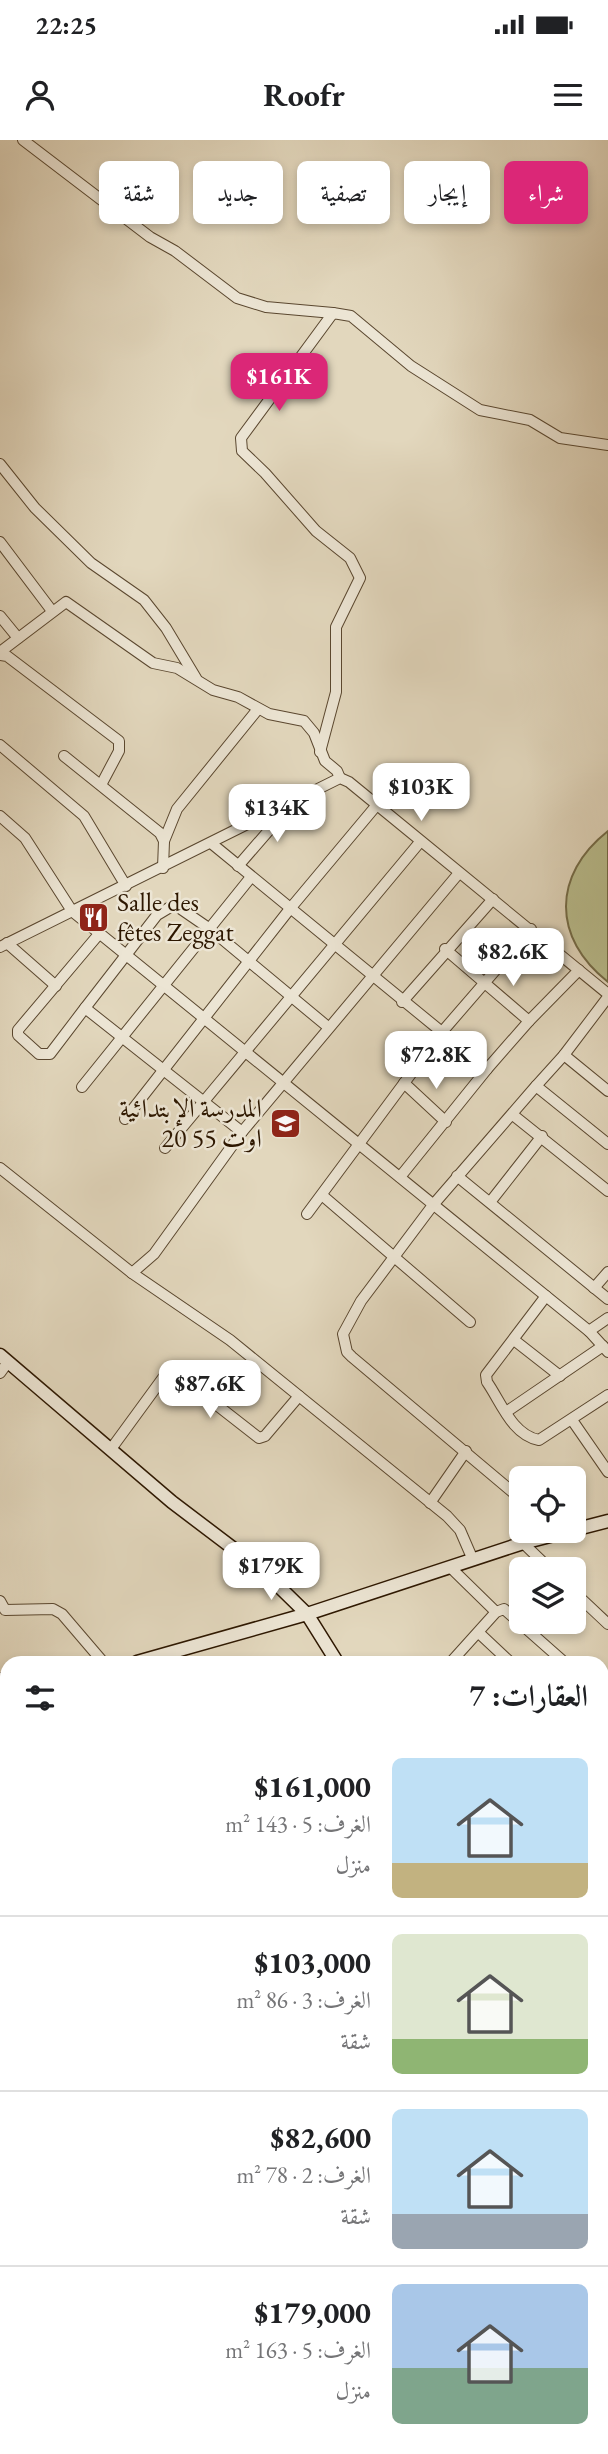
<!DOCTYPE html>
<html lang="ar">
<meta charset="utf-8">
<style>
body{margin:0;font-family:"EB Garamond",Amiri,serif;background:#f2f2f2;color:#202124;direction:rtl;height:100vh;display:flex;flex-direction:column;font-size:26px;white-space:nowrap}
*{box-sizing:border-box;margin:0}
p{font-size:23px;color:#757577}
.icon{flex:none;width:38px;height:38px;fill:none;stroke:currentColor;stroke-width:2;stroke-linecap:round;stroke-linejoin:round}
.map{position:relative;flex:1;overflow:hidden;direction:ltr}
.sheet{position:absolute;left:0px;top:1516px;width:609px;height:800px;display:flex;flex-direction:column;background:#fff;border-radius:21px 21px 0 0;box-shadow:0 4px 10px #0003;direction:rtl}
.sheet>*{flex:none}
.guide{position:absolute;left:21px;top:21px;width:567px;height:63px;direction:rtl;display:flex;gap:14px}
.tools{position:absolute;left:509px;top:1326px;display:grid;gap:14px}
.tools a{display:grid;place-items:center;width:77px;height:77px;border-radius:10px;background:#fff;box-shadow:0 4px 10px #0003;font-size:35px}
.price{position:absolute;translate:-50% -60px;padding:0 16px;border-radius:14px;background:#fff;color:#222;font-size:23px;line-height:46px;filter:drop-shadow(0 2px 4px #0008)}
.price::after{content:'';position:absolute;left:50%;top:42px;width:21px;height:16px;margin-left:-10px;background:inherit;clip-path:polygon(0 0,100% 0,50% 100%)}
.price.current{background:#db2777;color:#fff}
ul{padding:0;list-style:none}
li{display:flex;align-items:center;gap:21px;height:175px;padding:0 21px}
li+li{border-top:2px solid #e0e0e0}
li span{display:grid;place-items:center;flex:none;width:196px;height:140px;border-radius:10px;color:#555}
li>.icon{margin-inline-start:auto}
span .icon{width:84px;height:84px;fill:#fffc;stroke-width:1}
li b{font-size:30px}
h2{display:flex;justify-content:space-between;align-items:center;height:84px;padding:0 21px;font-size:30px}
.chip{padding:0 24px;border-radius:10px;background:#fff;box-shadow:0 4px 10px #0003;font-size:24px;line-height:63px}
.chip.current{background:#db2777;color:#fff}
.status{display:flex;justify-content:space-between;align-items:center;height:49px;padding:0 35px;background:#fff;direction:ltr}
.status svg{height:19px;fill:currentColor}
header{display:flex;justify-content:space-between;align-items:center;height:91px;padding:0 21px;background:#fff;font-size:32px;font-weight:700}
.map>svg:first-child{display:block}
</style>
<div class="status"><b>22:25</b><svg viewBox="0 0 49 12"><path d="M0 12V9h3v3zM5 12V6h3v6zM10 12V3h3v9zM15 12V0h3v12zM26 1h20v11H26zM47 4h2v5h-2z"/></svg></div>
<header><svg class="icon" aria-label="menu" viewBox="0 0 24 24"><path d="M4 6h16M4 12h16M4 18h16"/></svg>Roofr<svg class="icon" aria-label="person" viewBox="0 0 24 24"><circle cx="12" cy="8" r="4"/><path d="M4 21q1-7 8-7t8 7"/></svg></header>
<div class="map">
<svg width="608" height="2314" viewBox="0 0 608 2314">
<rect width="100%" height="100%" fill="#e2d7bd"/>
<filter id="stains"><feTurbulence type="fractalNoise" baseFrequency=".00286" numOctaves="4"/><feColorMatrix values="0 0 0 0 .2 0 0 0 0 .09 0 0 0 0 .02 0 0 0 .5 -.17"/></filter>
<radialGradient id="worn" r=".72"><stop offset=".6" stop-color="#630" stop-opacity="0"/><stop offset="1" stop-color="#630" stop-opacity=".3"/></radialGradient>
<!-- green -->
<path fill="#b9bd8d" stroke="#736a46" stroke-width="2" d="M608,691v151c-56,-44 -56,-107 0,-151z"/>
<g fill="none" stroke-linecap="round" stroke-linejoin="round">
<defs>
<g id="street">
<path d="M23,0l127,97 25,14 62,47 29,9 67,6"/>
<path d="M0,324l35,44 56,55 53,37 22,28 30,50"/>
<path d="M0,402l52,69"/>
<path d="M0,476l18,22"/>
<path d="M0,512l66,-50 87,61 24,5 36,22 25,7 31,17 35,7 10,12 11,28 12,10 3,7"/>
<path d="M0,515l7,1 112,85v10l-18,34"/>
<path d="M0,605l84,71 42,70"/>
<path d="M320,612l16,-60v-65l24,-49 -10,-20 -34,-27 -51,-58 -23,-22 -1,-13 92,-125 18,3 60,50 69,44 50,10 30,18 48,7"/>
<path d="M64,616l96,77 4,8 -1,27"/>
<path d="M0,676l25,22 47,73 517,420 19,21"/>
<path d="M164,701l13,-32 81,-100"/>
<path d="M211,703l276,226 -87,108"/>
<path d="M238,726l52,-60"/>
<path d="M7,803l49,43"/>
<path d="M0,807l340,-169 9,4 259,212"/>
<path d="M445,809l84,72 50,-51"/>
<path d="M608,857l-44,58 44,36"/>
<path d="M402,862l91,-103"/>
<path d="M85,868l-35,46h-11l-21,-19v-5l81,-96"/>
<path d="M487,929l42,-48"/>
<path d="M404,943l42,39"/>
<path d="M536,946l28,-31"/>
<path d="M82,947l169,-210"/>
<path d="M513,975l95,76"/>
<path d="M125,979l164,-209 87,-104"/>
<path d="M242,992l-157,-124 72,-93 15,-9 6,1 32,22 118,98"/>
<path d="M165,1008l255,-306"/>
<path d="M0,1028l132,105 98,67 217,176 13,14 13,30"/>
<path d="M457,1036l151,123"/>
<path d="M323,1056l147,126"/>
<path d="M491,1061l51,-65"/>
<path d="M307,1074l135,-182 89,-103"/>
<path d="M132,1133l22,-19 88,-122 217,-259"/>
<path d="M594,1148l14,-16"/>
<path d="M546,1156l-60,79 1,7c14,20 25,53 52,58l69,-45"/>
<path d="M589,1191l19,-13"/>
<path d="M514,1200l46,36"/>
<path d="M0,1233l8,-11"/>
<path d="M506,1272l97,-66"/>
<path d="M572,1280l36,52"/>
<path d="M111,1309l57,-78 4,-1 87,68 6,-2 34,-40"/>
<path d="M522,1360l-170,-143 -5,-5 -4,-18 18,-33 72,-96 103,-119 72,58"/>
<path d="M430,1363l36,-52"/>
<path d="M523,1403l28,27"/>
<path d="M450,1427l46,45"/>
<path d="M574,1452l34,32"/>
<path d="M0,1461l5,9 48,-1 9,5 41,48"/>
<path d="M479,1493l31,29"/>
<path d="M451,1522l45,-50 8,-3 60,53"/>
<path d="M0,1538l6,13"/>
<path d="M602,1558l6,6"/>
<path d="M602,1611l6,5"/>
<path d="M602,1769l6,5"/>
<path d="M0,2018l7,3"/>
<path d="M602,2066l6,-7"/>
<path d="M0,2200l7,2"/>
<path d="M602,2232l6,-6"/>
<path d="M602,2271l6,-6"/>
<path d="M140,2308l6,6"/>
<path d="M240,2308l6,6"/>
<path d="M442,2308l7,6"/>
<path d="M558,2308l7,6"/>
<path d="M364,2314l6,-6"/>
<path d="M414,2314l6,-6"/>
<path d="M489,2314l5,-6"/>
<path d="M527,2314l6,-6"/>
</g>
<g id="secondary">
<path d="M0,1215l172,147 91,69 44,43 216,-71 85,-22"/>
<path d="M137,1522l170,-48 30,48"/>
<path d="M0,1552l7,-1"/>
<path d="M602,1727l6,5"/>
</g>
<g id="primary">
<path d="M602,1970l6,-5"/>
<path d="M602,2003l6,-7"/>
<path d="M281,2314l6,-6"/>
<path d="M308,2314l5,-6"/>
</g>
</defs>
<!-- street casing -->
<use href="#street" stroke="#5a472f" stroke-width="12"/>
<!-- secondary casing -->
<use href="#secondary" stroke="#2d1700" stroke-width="15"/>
<!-- primary casing -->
<use href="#primary" stroke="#2d1700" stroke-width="17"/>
<!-- street -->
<use href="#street" stroke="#ece5d4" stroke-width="10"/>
<!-- secondary -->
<use href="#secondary" stroke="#ece5d4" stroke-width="12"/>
<!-- primary -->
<use href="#primary" stroke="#e1bc7e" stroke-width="14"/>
</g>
<!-- icons -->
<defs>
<symbol id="restaurant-square" viewBox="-11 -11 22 22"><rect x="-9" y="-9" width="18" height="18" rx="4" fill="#8f2418" stroke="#ece5d4"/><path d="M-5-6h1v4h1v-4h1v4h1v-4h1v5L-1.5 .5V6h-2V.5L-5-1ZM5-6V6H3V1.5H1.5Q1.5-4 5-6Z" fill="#fff"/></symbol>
<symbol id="school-square" viewBox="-11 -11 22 22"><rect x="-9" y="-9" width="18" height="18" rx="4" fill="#8f2418" stroke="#ece5d4"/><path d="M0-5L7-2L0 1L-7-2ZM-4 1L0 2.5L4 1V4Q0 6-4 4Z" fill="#fff"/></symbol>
</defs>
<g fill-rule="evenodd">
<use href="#restaurant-square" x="76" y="760" width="35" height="35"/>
<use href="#school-square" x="268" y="966" width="35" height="35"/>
</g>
<g text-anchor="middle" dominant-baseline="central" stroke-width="5" stroke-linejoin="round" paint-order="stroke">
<!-- poi labels -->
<g font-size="26" fill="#2d1700" stroke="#ece5d4" text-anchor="start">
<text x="117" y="762">Salle des<tspan x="117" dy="30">fêtes Zeggat</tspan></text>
<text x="262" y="968" text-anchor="end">المدرسة الإبتدائية<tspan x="262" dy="30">20 اوت 55</tspan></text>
</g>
</g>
<rect width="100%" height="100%" filter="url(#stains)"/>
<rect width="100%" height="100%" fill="url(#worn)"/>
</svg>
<div class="tools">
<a><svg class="icon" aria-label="locate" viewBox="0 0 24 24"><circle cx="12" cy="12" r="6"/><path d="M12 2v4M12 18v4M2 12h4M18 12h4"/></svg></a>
<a><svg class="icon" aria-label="layers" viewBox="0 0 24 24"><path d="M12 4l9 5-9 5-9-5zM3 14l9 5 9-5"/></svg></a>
</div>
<b class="price current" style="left:279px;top:273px">$161K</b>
<b class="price" style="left:421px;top:683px">$103K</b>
<b class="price" style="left:277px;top:704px">$134K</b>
<b class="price" style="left:513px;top:848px">$82.6K</b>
<b class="price" style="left:436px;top:951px">$72.8K</b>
<b class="price" style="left:210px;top:1280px">$87.6K</b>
<b class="price" style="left:271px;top:1462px">$179K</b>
<div class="guide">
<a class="chip current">شراء</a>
<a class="chip">إيجار</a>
<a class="chip">تصفية</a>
<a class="chip">جديد</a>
<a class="chip">شقة</a>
</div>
<section class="sheet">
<h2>العقارات: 7<svg class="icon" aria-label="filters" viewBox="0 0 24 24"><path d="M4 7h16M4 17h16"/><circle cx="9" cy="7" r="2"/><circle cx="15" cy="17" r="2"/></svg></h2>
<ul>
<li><span style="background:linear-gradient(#bfe0f5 75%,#c2b280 0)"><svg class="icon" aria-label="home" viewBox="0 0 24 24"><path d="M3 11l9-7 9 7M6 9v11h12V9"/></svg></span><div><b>$161,000</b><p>الغرف: 5 · 143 m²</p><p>منزل</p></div></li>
<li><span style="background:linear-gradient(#dfe7d0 75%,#8fb573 0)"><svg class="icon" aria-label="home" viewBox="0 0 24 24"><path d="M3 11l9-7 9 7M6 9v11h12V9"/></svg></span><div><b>$103,000</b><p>الغرف: 3 · 86 m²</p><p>شقة</p></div></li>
<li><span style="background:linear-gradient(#bfe0f5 75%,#9aa5b1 0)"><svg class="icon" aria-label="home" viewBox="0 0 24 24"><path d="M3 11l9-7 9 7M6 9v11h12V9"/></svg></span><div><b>$82,600</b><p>الغرف: 2 · 78 m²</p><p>شقة</p></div></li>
<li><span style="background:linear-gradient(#a9c7e8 60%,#7fa58c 0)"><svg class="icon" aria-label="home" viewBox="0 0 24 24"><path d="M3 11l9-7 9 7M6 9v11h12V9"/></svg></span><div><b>$179,000</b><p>الغرف: 5 · 163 m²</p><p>منزل</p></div></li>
</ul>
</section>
</div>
